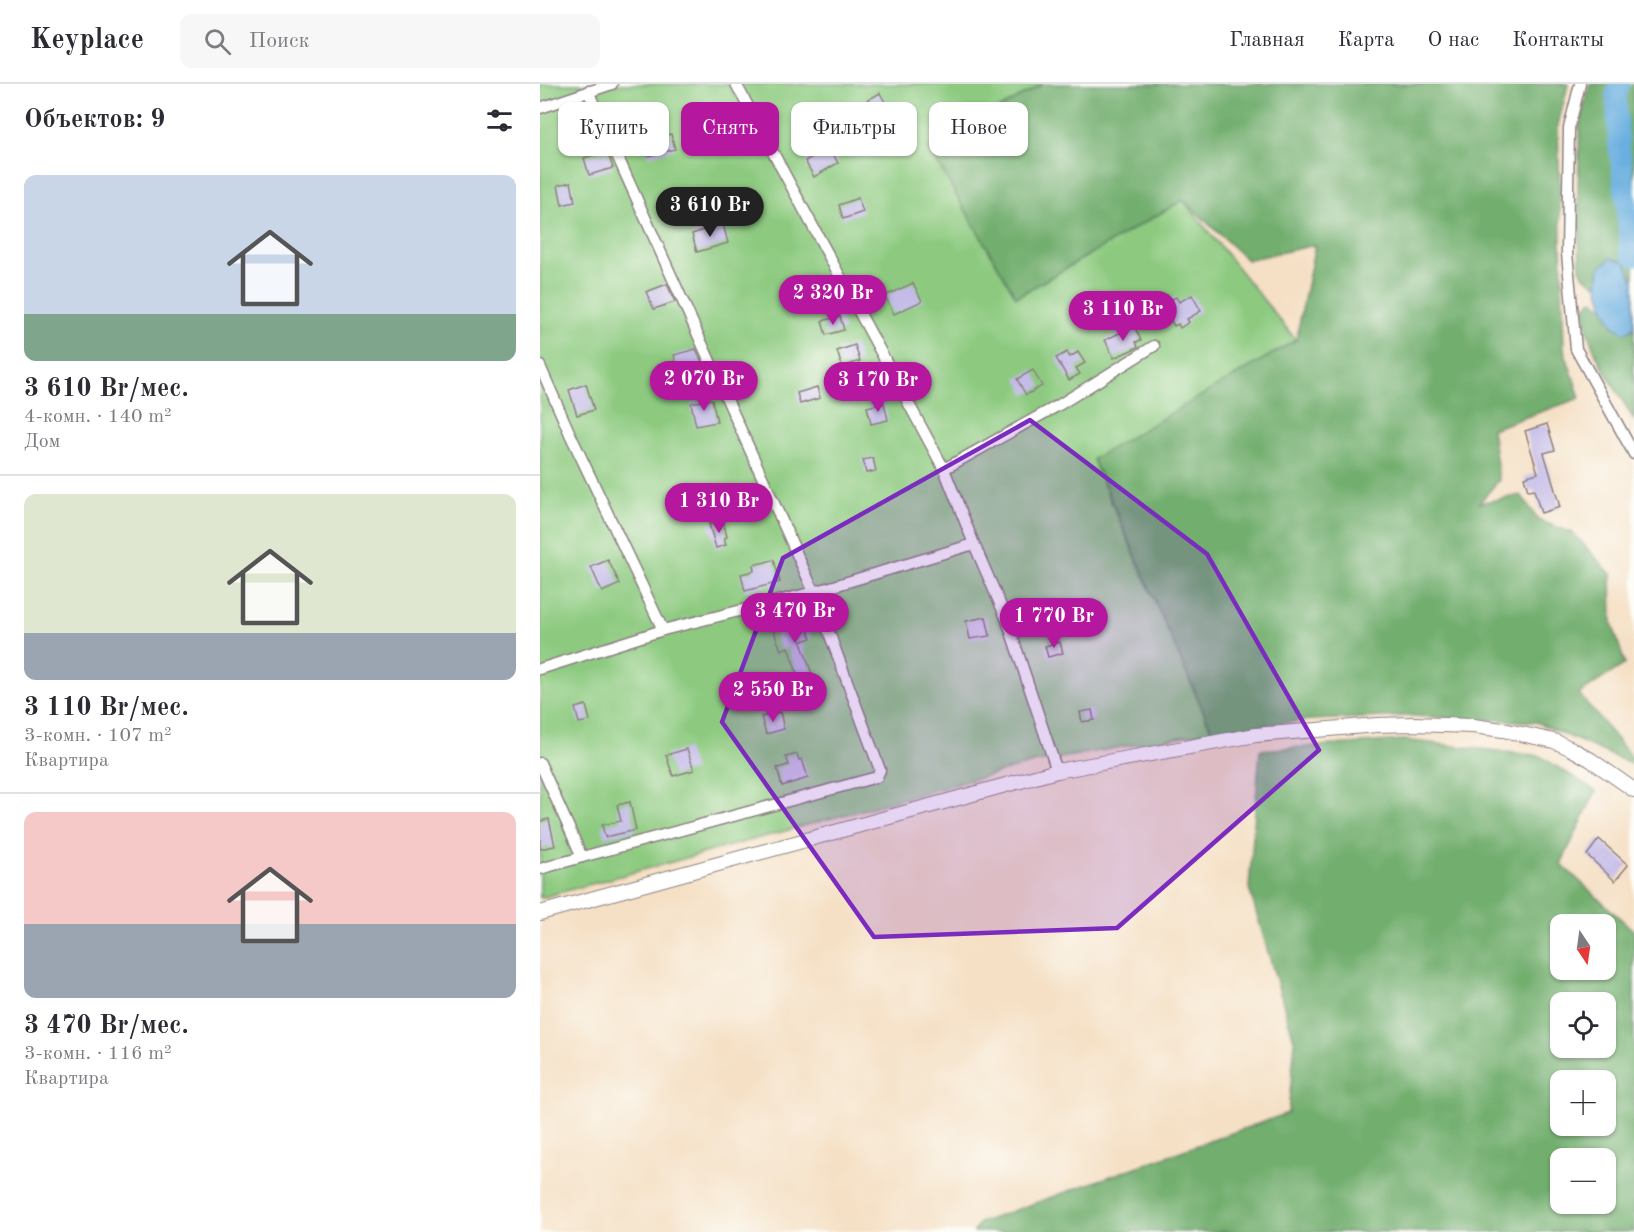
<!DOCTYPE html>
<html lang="ru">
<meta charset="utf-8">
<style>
body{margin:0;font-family:"Old Standard TT",serif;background:#f7f7f7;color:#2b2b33;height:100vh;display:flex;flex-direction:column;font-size:22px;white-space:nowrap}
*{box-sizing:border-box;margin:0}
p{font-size:20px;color:#7c7c81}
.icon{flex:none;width:33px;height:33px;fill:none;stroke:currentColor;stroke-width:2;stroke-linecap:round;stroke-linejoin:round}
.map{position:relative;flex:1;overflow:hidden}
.drawer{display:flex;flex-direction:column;background:#fff;width:540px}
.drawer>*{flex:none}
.top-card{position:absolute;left:18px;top:18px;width:570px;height:54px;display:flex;gap:12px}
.needle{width:39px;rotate:167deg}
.buttons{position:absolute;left:1010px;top:830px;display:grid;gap:12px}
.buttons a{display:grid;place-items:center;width:66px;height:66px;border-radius:12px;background:#fff;box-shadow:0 2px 4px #0004;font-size:30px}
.price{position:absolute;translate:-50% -51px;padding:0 14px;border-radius:21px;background:#b5179e;color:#fff;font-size:20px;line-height:39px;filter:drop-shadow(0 2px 3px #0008)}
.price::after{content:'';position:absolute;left:50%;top:36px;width:18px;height:14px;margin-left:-9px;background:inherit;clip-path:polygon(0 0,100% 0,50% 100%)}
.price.current{background:#222;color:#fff}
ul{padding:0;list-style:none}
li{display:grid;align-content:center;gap:12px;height:318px;padding:0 24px}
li+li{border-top:2px solid #e1e1e2}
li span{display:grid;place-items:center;height:186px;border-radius:12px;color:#555}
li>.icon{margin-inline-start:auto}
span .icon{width:108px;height:108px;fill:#fffc;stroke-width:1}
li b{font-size:26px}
h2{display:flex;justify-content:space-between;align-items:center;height:72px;padding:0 24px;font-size:26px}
.tag{padding:0 21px;border-radius:12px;background:#fff;box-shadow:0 2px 4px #0004;font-size:21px;line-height:54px}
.tag.current{background:#b5179e;color:#fff}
header{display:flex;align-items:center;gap:36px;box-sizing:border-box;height:84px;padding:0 30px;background:#fff;border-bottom:2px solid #e1e1e2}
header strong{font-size:28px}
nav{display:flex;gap:33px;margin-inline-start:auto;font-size:21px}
.search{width:420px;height:54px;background:#f7f7f7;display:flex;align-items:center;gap:15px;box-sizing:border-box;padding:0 21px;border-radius:12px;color:#7c7c81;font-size:22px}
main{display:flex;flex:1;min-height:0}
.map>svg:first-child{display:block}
</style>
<header>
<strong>Keyplace</strong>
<div class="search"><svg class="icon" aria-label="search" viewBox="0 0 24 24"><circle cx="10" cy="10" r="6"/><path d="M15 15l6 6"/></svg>Поиск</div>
<nav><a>Главная</a><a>Карта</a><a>О нас</a><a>Контакты</a></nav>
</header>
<main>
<section class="drawer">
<h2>Объектов: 9<svg class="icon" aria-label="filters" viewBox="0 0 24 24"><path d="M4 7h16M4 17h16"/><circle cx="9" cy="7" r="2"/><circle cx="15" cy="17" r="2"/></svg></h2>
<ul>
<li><span style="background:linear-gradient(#c9d6e8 75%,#7fa58c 0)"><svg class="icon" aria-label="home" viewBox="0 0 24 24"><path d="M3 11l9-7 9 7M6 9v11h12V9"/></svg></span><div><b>3 610 Br/мес.</b><p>4-комн. · 140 m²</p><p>Дом</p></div></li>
<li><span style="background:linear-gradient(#dfe7d0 75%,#9aa5b1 0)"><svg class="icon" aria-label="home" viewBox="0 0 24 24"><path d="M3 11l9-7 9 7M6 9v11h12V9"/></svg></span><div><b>3 110 Br/мес.</b><p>3-комн. · 107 m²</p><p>Квартира</p></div></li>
<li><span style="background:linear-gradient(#f6c9c9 60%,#9aa5b1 0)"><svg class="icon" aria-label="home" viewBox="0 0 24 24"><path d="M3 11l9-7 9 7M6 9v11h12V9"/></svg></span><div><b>3 470 Br/мес.</b><p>3-комн. · 116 m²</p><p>Квартира</p></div></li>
</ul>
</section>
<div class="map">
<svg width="1094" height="1148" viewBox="0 0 1094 1148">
<rect width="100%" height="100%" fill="#fdfcf7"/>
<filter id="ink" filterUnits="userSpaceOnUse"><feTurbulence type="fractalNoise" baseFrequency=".0167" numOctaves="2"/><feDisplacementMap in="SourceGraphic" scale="12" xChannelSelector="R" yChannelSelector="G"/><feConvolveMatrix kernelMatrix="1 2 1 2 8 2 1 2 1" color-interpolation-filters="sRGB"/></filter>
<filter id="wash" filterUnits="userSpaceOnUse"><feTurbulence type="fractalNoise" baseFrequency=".008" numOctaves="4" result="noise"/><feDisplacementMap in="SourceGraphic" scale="24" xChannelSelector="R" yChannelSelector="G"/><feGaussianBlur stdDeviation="1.35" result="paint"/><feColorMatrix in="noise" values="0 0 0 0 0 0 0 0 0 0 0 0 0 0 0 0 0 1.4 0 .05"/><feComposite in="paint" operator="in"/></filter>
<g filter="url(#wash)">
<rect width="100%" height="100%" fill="#f5e0c5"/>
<!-- green -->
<path fill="#8dca80" stroke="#58765e" stroke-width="1.5" d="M0,0h503l-114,64 88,149 166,-97 113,140 -203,120 119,271 -175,31 -497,136z"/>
<!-- forest -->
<g fill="#72ae6e" stroke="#4a6854" stroke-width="1.5" fill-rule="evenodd">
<path d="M503,0h525l-10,41 6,224 16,49 -88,31 7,51 -20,23 42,-8 17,25 35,13 38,41 1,49 13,41 -46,30 55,66v5l-98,-43 -125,-6 -100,4 -99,11 -119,-272 203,-119 19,-95 -68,15 -64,-60 -167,97 -87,-149z"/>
<path d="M1050,0h44v199l-8,-21 -26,5 -2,19 -14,-10 -4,-8 -2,-77 2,-70z"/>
<path d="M1053,216l11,8 9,18 12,7 9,-5v92c-20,-36 -49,-71 -50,-113z"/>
<path d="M864,656l136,16 56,35 -35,73 73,67v301h-660l5,-9 309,-110 7,-70 -46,-155 11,-138zM1020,840h45v45h-45zM1020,918h45v45h-45zM1020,996h45v45h-45zM1020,1074h45v45h-45z"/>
</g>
<!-- water -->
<path fill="#69afe0" stroke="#46688e" stroke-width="1.5" d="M1071,174l15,4 8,21v45l-9,5 -12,-7 -9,-18 -6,-22 2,-19z"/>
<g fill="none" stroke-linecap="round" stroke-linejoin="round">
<!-- river -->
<path stroke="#69afe0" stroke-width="21" d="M1080,0l-4,11 3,53 7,50 4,53 4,5"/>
</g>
<g id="blocks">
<!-- building -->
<g fill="#c5bbe8">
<path d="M340,9l7,13 -16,9 -7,-13z"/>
<path d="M193,32l4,15 -23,6 -4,-15z"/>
<path d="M131,50l4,15 -27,7 -4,-15z"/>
<path d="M289,63l9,16 -24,14 -9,-16z"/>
<path d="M67,67l6,17 -24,7 -5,-17z"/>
<path d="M31,98l4,20 -13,3 -4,-20z"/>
<path d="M318,114l5,14 -20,7 -4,-14z"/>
<path d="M183,140l5,19 -31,9 -5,-18z"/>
<path d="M373,199l9,18 -28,13 -9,-18z"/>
<path d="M127,200l8,18 -21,7 -8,-17z"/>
<path d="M652,211l9,16 -14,8 2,3 -9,6 -2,-4 -4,2 -12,-22 14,-7 3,5z"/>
<path d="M300,232l4,14 -18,5 -4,-14z"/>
<path d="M594,242l7,14 -5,2 2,5 -24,11 -9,-18z"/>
<path d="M315,261l5,16 -18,6 -5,-16z"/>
<path d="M156,265l8,17 -4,1 4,16 -21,6 -9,-34z"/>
<path d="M527,268l3,5 8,-5 7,11 -9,5 4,6 -11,6 -13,-22z"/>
<path d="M493,286l9,16 -16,9 -9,-16z"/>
<path d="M46,300l8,26 -17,5 -8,-25z"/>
<path d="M277,303l3,11 -20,6 -3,-11z"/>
<path d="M172,315l5,23 -21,4 -5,-23z"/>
<path d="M344,319l4,17 -17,4 -4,-17z"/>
<path d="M1007,340l8,26 -11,3 16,54 -19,6 -7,-23 -6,1 -4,-14 14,-4 -13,-42z"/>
<path d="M333,374l3,13 -10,2 -3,-13z"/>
<path d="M183,437l4,16 -3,1 2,7 -10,3 -7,-24z"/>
<path d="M68,476l12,24 -18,8 -11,-25z"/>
<path d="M234,476l6,22 -35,9 -4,-17 13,-3 -1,-6z"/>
<path d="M446,533l4,19 -20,3 -4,-18z"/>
<path d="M264,534l7,20 -10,4 11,32 -13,5 -11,-32 -7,3 -8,-21z"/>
<path d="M520,558l3,11 -15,4 -3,-11z"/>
<path d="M46,621l4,16 -11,2 -4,-15z"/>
<path d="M552,626l2,10 -12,2 -2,-10z"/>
<path d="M240,628l4,17 -18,5 -5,-17z"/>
<path d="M147,665l7,21 -21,6 -7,-21z"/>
<path d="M257,670l2,6 3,-1 6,19 -26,8 -5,-18 12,-3 -3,-8z"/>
<path d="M90,718l6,28 -31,7 -3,-12 19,-4 -4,-16z"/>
<path d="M9,735l6,27 -15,3v-28z"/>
<path d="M1059,755l29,26 -13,16 -28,-26z"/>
</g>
</g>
</g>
<g filter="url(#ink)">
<use href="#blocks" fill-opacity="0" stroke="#8c8180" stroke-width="1.5"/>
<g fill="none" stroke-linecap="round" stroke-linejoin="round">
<defs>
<g id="street">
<path d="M196,0l208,385 30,75 33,76 50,151"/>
<path d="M1040,0l-11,44 -2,125 9,96 58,105"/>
<path d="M0,24l72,-24"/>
<path d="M0,282l30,68 93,196"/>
<path d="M404,385l115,-64 95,-59"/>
<path d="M0,585l123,-39 151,-38 160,-48"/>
<path d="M0,679l42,94 -42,12"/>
<path d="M42,773l295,-80 3,-7 -66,-178 -226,-501"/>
</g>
<path id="secondary" d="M0,829l517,-142 199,-36 121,-10 36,-1 60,2 30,4 51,11 18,8 19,11 43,30"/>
</defs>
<!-- street casing -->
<use href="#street" stroke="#8c8180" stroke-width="13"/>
<!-- secondary casing -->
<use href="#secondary" stroke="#8c8180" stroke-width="16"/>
<!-- street -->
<use href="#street" stroke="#fff" stroke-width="10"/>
<!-- secondary -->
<use href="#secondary" stroke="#fff" stroke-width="14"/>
</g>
</g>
<!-- marked area -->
<path fill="#7b2cbf" fill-opacity="0.2" stroke="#7b2cbf" stroke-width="4.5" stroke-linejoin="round" d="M490,336l177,134 112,196 -202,178 -243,9 -152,-215 61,-164z"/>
</svg>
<div class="buttons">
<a><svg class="needle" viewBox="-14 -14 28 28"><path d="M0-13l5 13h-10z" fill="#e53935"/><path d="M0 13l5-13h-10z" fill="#7c7c81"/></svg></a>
<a><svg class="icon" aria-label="locate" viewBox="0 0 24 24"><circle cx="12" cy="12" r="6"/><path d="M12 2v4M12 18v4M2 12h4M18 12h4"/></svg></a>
<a>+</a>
<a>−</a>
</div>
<b class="price current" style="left:170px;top:154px">3 610 Br</b>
<b class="price" style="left:293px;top:242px">2 320 Br</b>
<b class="price" style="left:583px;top:258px">3 110 Br</b>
<b class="price" style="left:164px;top:328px">2 070 Br</b>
<b class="price" style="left:338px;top:329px">3 170 Br</b>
<b class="price" style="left:179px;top:450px">1 310 Br</b>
<b class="price" style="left:255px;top:560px">3 470 Br</b>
<b class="price" style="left:514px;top:565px">1 770 Br</b>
<b class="price" style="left:233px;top:639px">2 550 Br</b>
<div class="top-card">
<a class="tag">Купить</a>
<a class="tag current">Снять</a>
<a class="tag">Фильтры</a>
<a class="tag">Новое</a>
</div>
</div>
</main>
